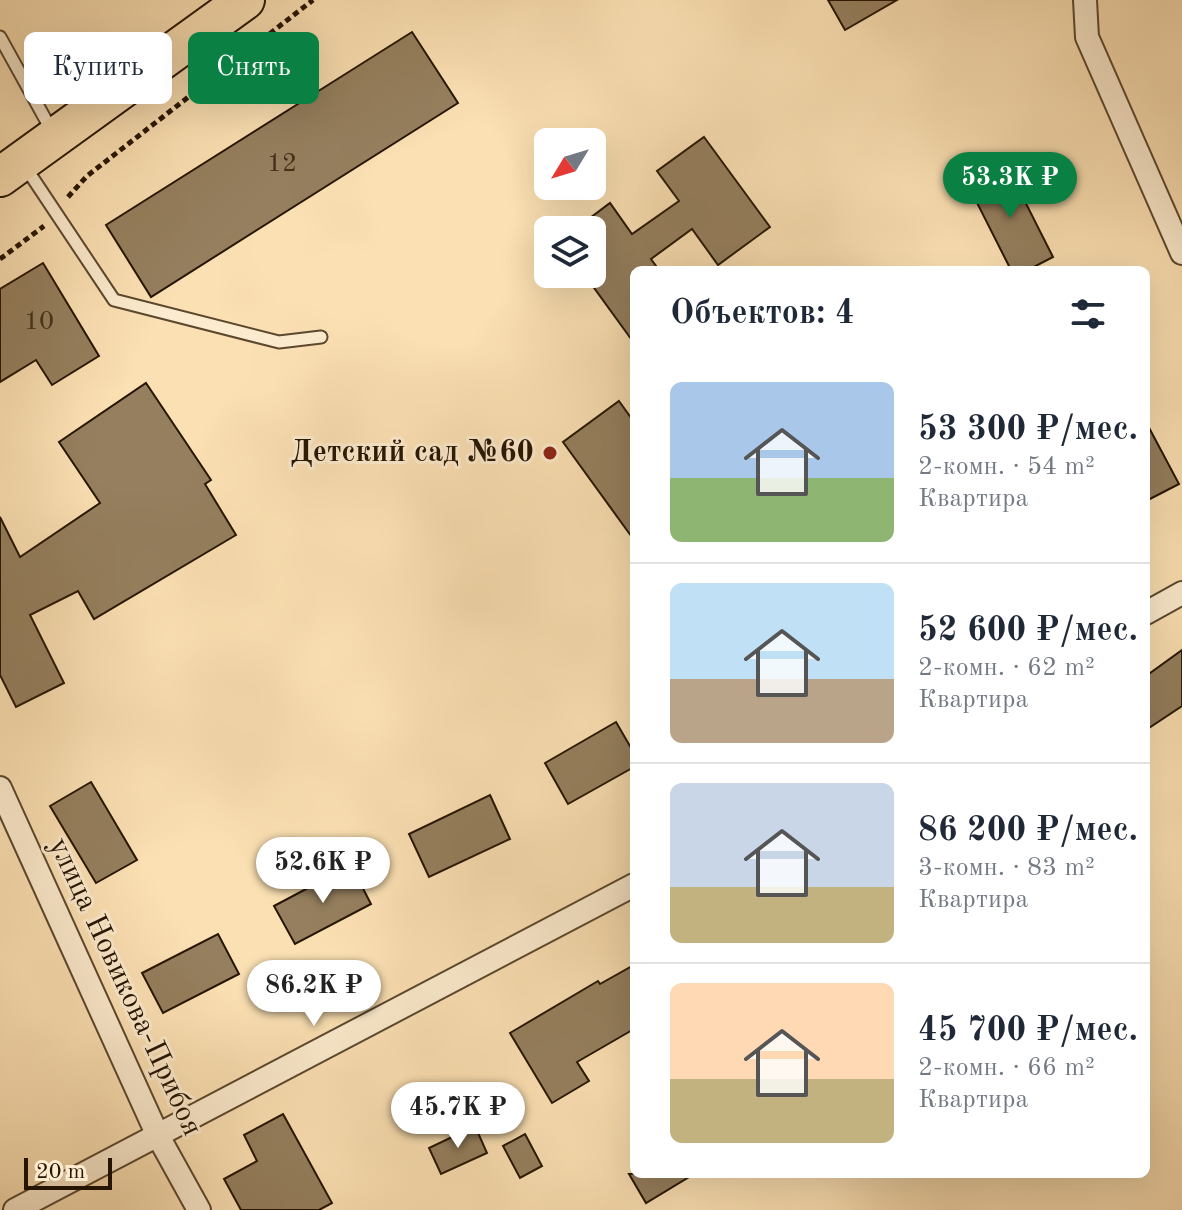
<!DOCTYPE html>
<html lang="ru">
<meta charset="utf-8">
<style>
body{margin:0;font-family:"Old Standard TT",serif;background:#f2f2f3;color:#1f2937;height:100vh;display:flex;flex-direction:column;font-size:30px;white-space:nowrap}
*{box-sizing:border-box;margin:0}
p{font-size:26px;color:#747a83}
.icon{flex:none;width:44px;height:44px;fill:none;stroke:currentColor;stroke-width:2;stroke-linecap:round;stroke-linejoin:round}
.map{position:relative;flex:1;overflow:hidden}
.details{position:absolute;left:630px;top:266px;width:520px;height:912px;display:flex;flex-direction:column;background:#fff;border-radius:12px;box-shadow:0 8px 32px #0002}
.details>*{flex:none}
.banner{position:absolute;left:24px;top:32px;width:486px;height:72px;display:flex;gap:16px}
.needle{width:52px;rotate:232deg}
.controls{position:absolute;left:534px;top:128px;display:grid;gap:16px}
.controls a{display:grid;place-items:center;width:72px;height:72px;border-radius:12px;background:#fff;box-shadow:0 8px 32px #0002;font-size:40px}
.scale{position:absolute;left:24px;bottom:20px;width:88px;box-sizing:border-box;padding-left:8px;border:4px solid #261502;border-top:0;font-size:22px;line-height:28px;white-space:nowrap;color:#261502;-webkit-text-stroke:6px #fcebce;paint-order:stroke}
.price{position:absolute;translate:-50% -68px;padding:0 18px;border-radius:28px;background:#fff;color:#222;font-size:26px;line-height:52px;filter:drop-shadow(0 2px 4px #0008)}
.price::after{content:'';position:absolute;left:50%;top:48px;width:24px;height:18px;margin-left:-12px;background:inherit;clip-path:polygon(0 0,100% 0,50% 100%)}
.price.on{background:#0b8043;color:#fff}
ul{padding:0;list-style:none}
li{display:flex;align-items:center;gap:24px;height:200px;padding:0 40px}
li+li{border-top:2px solid #e0e1e3}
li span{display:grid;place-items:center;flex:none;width:224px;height:160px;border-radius:12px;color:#555}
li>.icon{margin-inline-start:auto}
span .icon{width:96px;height:96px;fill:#fffc;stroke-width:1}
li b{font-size:34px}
h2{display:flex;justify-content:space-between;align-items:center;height:96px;padding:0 40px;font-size:34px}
.chip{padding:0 28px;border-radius:12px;background:#fff;box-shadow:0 8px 32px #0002;font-size:28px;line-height:72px}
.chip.on{background:#0b8043;color:#fff}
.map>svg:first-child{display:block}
</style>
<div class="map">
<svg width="1182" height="1210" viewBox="0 0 1182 1210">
<rect width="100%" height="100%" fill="#fbe0b3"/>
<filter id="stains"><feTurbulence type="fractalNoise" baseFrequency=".0025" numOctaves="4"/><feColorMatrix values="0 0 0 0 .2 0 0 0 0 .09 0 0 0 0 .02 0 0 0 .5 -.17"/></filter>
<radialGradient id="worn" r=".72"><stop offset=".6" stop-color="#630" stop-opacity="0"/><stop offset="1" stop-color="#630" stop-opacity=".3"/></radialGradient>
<!-- building -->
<g fill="#957f5e" stroke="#261502" stroke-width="2">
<path d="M828,0h69l-52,30z"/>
<path d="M412,32l46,71 -307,194 -45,-72z"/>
<path d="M704,137l66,90 -52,38 -26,-36 -41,30 8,11h-25v73l-50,-69h8v-44h-18l36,-27 22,31 47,-33 -22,-30z"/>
<path d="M1006,164l47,93 -25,13h-17l-44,-87z"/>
<path d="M43,263l56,93 -47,29 -16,-25 -36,22v-93z"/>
<path d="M146,383l65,97 -6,4 31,51 -142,84 -16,-28 -48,24 34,68 -48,24 -16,-32v-158l20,40 80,-54 -41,-61z"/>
<path d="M619,401l15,21v118l-71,-98z"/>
<path d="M1146,422l33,62 -33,17z"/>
<path d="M1182,650v56l-36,24v-54z"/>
<path d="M616,722l18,31v14l-66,37 -23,-41z"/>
<path d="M91,782l46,78 -41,23 -46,-77z"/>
<path d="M490,795l20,44 -81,38 -20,-43z"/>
<path d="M351,865l20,39 -76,40 -21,-38z"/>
<path d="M218,934l21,40 -76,39 -21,-40z"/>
<path d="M634,965v64l-57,33 12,19 -37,22 -42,-70 88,-52 2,3z"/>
<path d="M283,1114l49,89 -13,7h-78l-17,-31 33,-18 -13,-26z"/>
<path d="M475,1126l12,27 -46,21 -12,-26z"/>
<path d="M525,1134l17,32 -22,12 -17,-32z"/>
<path d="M629,1174h65l-48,29z"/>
</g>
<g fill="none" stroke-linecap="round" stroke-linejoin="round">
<defs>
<g id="service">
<path d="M0,37l53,96"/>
<path d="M24,165l90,135 165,42 42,-5"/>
</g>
<g id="minor">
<path d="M1085,0l2,37 95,216"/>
<path d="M1146,613l36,-20"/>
<path d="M0,788l158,348 41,74"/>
<path d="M15,1210l619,-325"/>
</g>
<path id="trunk" d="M0,177l245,-177"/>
</defs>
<!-- service casing -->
<use href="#service" stroke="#5b482e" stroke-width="15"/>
<!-- minor casing -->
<use href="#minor" stroke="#5b482e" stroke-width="26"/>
<!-- trunk casing -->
<use href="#trunk" stroke="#261502" stroke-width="42"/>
<!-- path -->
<g stroke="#261502" stroke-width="5" stroke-dasharray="6 4" stroke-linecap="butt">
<path d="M68,197l19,-21 226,-176"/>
<path d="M0,259l44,-33"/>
</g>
<!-- service -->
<use href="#service" stroke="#fcebce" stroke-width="11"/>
<!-- minor -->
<use href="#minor" stroke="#fcebce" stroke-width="22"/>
<!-- trunk -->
<use href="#trunk" stroke="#fbe0b3" stroke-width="38"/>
</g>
<!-- markers -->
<circle fill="#8f2418" stroke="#fcebce" stroke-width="3" cx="550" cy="453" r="8"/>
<g text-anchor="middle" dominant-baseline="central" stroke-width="6" stroke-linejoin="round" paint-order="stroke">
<!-- number labels -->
<g font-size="26" fill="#423019">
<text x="282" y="164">12</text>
<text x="39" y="322">10</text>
</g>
<!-- poi labels -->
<g font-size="30" font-weight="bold" fill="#261502" stroke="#fcebce" text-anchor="end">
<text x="534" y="453">Детский сад №60</text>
</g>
<!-- street labels -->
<g font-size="30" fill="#261502" stroke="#fcebce">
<text transform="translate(125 987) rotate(65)">улица Новикова-Прибоя</text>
</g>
</g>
<rect width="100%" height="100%" filter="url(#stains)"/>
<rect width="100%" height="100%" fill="url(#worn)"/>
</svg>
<div class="controls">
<a><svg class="needle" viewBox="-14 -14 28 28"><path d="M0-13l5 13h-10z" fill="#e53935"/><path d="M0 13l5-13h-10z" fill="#747a83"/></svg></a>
<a><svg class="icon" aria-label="layers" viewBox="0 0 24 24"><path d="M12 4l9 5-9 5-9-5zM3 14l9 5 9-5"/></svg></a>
</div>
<div class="scale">20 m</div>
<b class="price on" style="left:1010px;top:220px">53.3K ₽</b>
<b class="price" style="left:323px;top:905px">52.6K ₽</b>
<b class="price" style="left:314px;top:1028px">86.2K ₽</b>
<b class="price" style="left:458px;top:1150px">45.7K ₽</b>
<div class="banner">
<a class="chip">Купить</a>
<a class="chip on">Снять</a>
</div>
<section class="details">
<h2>Объектов: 4<svg class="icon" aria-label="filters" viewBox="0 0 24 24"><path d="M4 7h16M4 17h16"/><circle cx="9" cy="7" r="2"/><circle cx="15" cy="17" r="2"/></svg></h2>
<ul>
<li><span style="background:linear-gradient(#a9c7e8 60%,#8fb573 0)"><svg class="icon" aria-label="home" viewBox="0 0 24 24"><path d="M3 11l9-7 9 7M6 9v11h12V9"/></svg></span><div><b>53 300 ₽/мес.</b><p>2-комн. · 54 m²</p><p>Квартира</p></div></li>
<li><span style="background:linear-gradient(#bfe0f5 60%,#b9a48a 0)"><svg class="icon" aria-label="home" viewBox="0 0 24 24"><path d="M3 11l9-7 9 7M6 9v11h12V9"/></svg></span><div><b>52 600 ₽/мес.</b><p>2-комн. · 62 m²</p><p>Квартира</p></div></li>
<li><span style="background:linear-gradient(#c9d6e8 65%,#c2b280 0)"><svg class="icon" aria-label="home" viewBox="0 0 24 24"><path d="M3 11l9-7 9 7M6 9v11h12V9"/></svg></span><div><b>86 200 ₽/мес.</b><p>3-комн. · 83 m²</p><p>Квартира</p></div></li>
<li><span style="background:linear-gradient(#ffd9b3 60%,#c2b280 0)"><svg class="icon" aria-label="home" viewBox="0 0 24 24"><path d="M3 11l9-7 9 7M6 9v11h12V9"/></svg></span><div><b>45 700 ₽/мес.</b><p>2-комн. · 66 m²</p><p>Квартира</p></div></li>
</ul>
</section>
</div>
